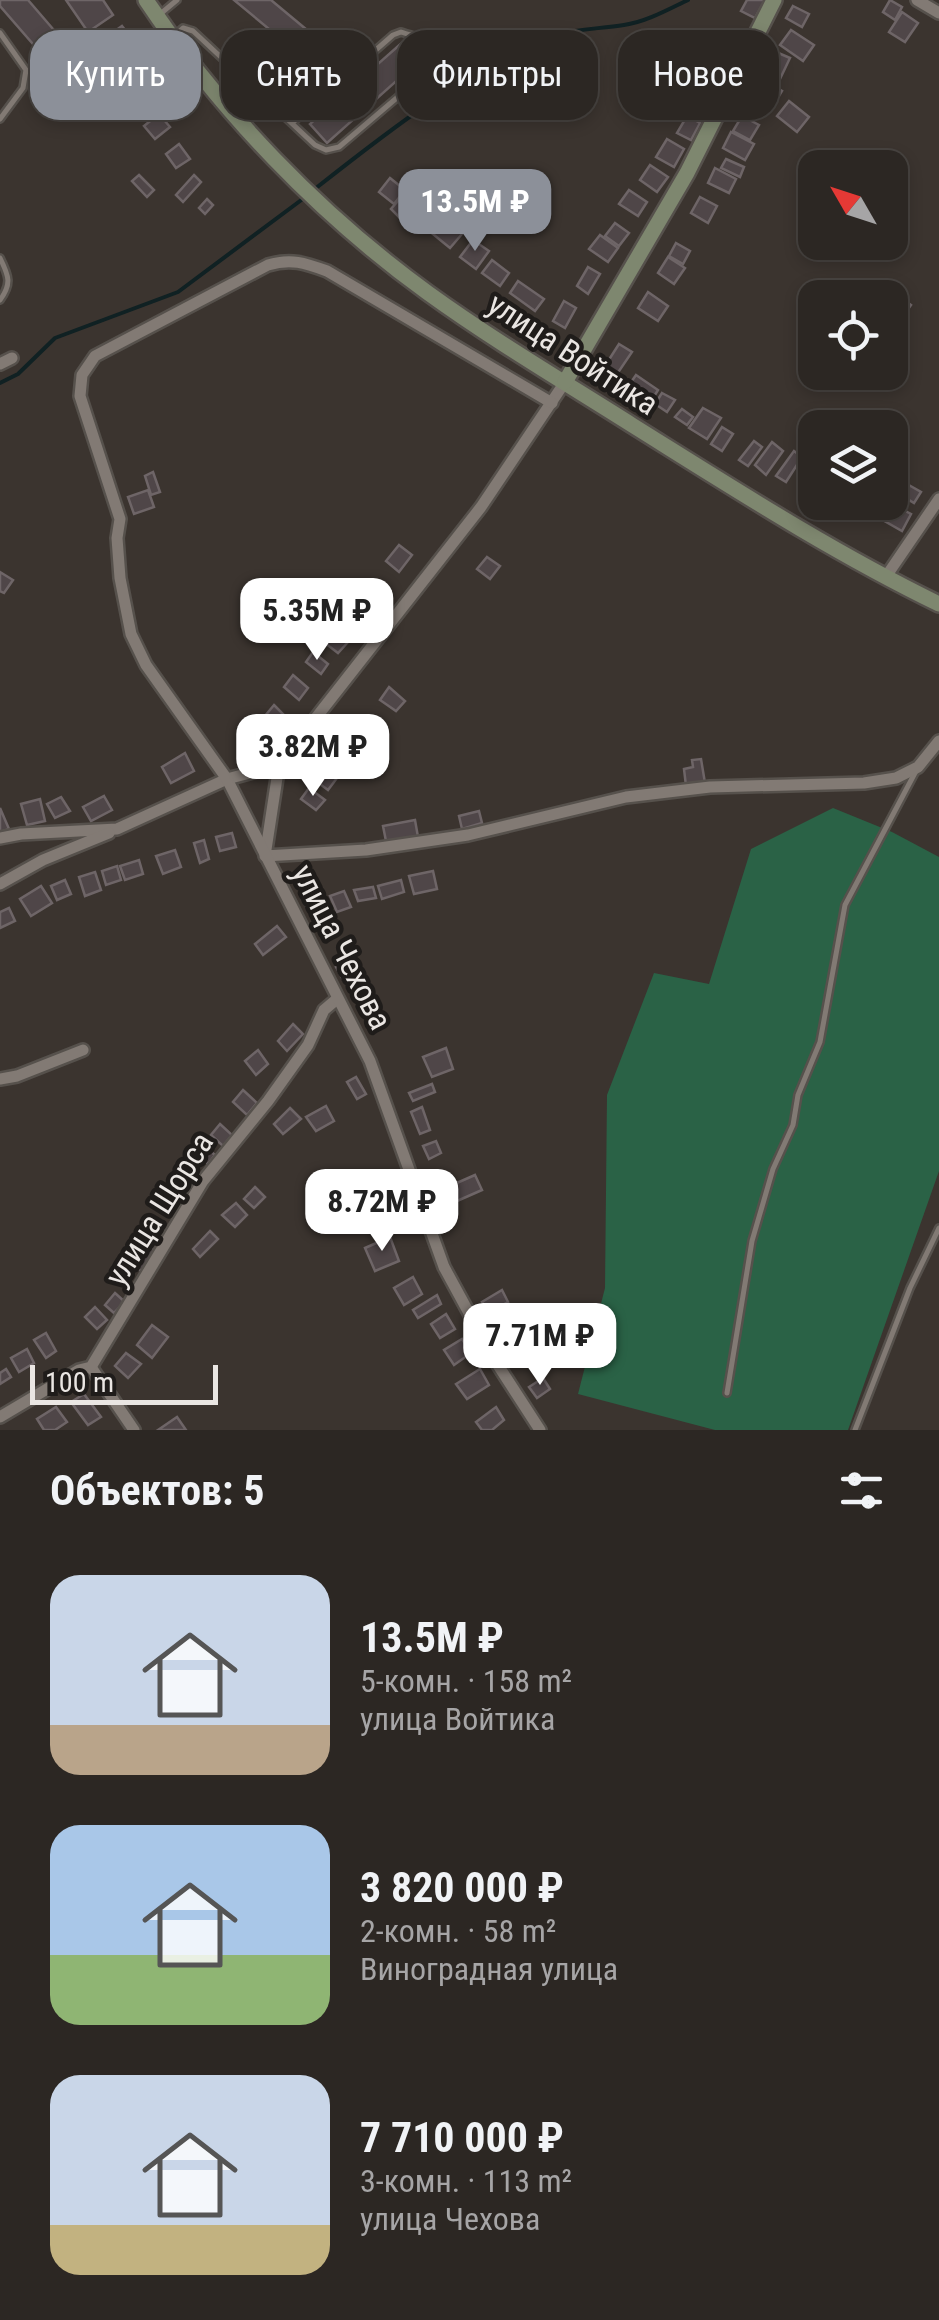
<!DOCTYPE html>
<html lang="ru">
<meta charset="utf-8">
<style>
body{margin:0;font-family:"Roboto Condensed",sans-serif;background:#342f2b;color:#f1f3f6;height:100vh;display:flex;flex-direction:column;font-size:38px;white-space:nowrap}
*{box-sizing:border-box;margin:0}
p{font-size:32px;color:#a6a5a6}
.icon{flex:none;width:55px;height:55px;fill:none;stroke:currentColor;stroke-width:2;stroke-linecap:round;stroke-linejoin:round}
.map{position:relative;height:1430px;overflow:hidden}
.sheet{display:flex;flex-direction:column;background:#2c2723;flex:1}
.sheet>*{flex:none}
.guide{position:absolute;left:30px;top:30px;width:880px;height:90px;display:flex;gap:20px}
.needle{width:65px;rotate:309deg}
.fabs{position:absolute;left:798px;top:150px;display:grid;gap:20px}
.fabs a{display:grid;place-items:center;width:110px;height:110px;border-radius:20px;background:#2c2723;box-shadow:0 5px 15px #0003,0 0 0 2px #484441;font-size:50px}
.scale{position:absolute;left:30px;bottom:25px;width:188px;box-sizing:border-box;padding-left:10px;border:5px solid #eae6e3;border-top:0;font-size:28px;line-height:35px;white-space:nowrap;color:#eae6e3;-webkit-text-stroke:8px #1f1c1a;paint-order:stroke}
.price{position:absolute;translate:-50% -85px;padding:0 22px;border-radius:20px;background:#fff;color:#222;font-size:32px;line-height:65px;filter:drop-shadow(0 2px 5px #0008)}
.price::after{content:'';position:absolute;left:50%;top:60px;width:30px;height:22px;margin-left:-15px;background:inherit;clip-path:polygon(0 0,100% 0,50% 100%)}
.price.current{background:#8c9099;color:#fff}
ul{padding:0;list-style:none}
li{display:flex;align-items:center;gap:30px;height:250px;padding:0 50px}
li span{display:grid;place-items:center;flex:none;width:280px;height:200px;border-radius:30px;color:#555}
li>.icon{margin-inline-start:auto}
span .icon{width:120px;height:120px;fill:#fffc;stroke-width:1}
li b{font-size:42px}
h2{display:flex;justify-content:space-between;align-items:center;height:120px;padding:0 50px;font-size:42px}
.tag{padding:0 35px;border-radius:30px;background:#2c2723;box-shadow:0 5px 15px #0003,0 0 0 2px #484441;font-size:35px;line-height:90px}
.tag.current{background:#8c9099;color:#fff}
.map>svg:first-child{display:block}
</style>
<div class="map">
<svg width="939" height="1430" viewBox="0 0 939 1430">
<rect width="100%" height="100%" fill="#3b342f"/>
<!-- green -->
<path fill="#2a6246" d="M833,808l59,24 47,25v314l-91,259h-133l-137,-36 27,-106 2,-193 47,-122 55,11 42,-135z"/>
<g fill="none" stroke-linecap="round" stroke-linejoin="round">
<!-- stream -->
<g stroke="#102123" stroke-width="4">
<path d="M311,192c71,-56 160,-127 245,-157 23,-7 45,-6 68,-10 22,-3 45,-16 64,-25"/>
<path d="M0,383l18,-9 37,-36 123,-46 126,-94"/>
</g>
</g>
<!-- building -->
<g fill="#4f4648" stroke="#6e6567" stroke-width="2.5">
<path d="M0,0h28l50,58 -19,16 -59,-68z"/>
<path d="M66,0h37l10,15 -25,17z"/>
<path d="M234,0h37l42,35 -15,18z"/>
<path d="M747,0h18l-10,18 -14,-7z"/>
<path d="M890,0l12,7 -7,13 -12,-8z"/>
<path d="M793,6l16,8 -7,13 -16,-9z"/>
<path d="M902,12l16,11 -13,19 -16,-10z"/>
<path d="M122,26l8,10 -17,13 -8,-11z"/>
<path d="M791,30l23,15 -11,16 -23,-16z"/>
<path d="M729,36l14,7 -8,15 -14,-7z"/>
<path d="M405,40l16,19 -94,84 -17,-19z"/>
<path d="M704,43l20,15 -10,14 -21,-14z"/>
<path d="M776,52l14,6 -11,23 -14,-7z"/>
<path d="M719,77l7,4 -13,21 -19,-11 6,-8 11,8z"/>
<path d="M89,78l11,13 -17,14 -11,-13z"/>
<path d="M761,78l21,13 -6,10 -20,-13z"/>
<path d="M142,92l11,13 -14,11 -10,-13z"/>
<path d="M789,101l20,16 -12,15 -20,-16z"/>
<path d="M159,114l11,13 -15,12 -11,-13z"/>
<path d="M687,116l13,7 -9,17 -14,-7z"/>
<path d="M742,116l17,9 -9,15 -17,-9z"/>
<path d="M731,132l23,12 -9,16 -22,-12z"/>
<path d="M667,139l17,10 -10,18 -18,-10z"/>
<path d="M179,144l11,15 -14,9 -10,-14z"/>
<path d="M726,159l18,8 -4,10 -19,-9z"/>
<path d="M650,165l18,12 -11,15 -17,-12z"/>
<path d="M715,168l21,11 -7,14 -21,-10z"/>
<path d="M139,175l15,15 -7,7 -15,-16z"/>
<path d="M194,175l7,7 -18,20 -7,-7z"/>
<path d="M390,178l15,12 -11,14 -15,-12z"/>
<path d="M629,190l18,12 -9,14 -19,-12z"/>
<path d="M422,192l11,9 -17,20 -11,-8z"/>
<path d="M405,193l8,6 -14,18 -8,-8z"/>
<path d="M700,197l17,9 -9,17 -17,-10z"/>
<path d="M207,199l6,6 -8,9 -6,-6z"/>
<path d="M434,211l28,23 -12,14 -28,-23z"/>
<path d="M615,223l14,10 -10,13 -14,-10z"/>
<path d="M600,235l18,13 -10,14 -19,-13z"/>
<path d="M473,240l16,11 -13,18 -16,-12z"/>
<path d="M676,243l14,8 -7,13 -14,-8z"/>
<path d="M668,257l17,11 -11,16 -16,-11z"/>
<path d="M492,260l17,13 -9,13 -18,-13z"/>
<path d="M588,267l12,7 -12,20 -11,-8z"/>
<path d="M518,281l26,18 -9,12 -25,-18z"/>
<path d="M648,292l20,14 -10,15 -20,-13z"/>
<path d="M899,296l12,9 -17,24 -4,-3v-17z"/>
<path d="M564,301l12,7 -11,20 -12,-7z"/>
<path d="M619,344l13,8 -17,25 -12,-8z"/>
<path d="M636,375l22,15 -8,13 -23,-15z"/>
<path d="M662,393l13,7 -8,12 -12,-8z"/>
<path d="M703,408l18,10 -14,21 -18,-11z"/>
<path d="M682,409l11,8 -6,8 -12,-8z"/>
<path d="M722,427l11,7 -11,17 -11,-7z"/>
<path d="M754,441l8,6 -14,19 -9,-6z"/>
<path d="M772,442l11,9 -17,24 -11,-10z"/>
<path d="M794,451l8,6 -16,25 -10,-6z"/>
<path d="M153,472l7,20 -9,3 -6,-19z"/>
<path d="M815,472v23l-10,-5z"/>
<path d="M907,484l14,8 -7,11 -13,-8z"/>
<path d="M148,490l6,17 -20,7 -6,-17z"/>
<path d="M838,502h24l-8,16 -19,-10z"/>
<path d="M890,503l21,11 -9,17 -21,-12z"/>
<path d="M399,545l13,10 -13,17 -13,-11z"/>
<path d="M487,557l13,9 -10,13 -13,-10z"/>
<path d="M0,572l13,8 -9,13 -4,-2z"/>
<path d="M335,630l14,11 -11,12 -13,-10z"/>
<path d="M313,652l15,12 -7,10 -15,-12z"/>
<path d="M293,675l15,13 -9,12 -15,-13z"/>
<path d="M389,687l16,14 -9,10 -16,-11z"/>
<path d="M274,705l11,11 -9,11 -11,-11z"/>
<path d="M368,716l11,8 -12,15 -10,-8z"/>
<path d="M263,719l10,10 -13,12 -10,-9z"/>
<path d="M349,739l13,11 -13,16 -13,-10z"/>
<path d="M185,753l9,18 -23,12 -9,-16z"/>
<path d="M701,759l4,24 -19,3 -2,-17 9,-2 -1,-7z"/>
<path d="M329,765l11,9 -12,16 -12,-9z"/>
<path d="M309,788l16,12 -9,10 -15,-11z"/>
<path d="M104,796l8,14 -21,11 -8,-14z"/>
<path d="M61,797l9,14 -15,7 -8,-14z"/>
<path d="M40,799l5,22 -18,4 -6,-21z"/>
<path d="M0,808l9,21 -9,3z"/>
<path d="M479,811l3,12 -20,6 -3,-13z"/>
<path d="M415,820l3,17 -32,4 -3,-15z"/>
<path d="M232,833l4,14 -16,4 -4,-14z"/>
<path d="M204,840l5,19 -9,4 -6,-20z"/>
<path d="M175,850l6,17 -18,7 -7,-18z"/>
<path d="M139,860l4,14 -18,6 -5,-14z"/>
<path d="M117,866l4,14 -15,5 -4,-14z"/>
<path d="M433,871l4,18 -23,5 -5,-18z"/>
<path d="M95,872l6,18 -16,6 -6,-19z"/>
<path d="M65,880l6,14 -14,6 -6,-14z"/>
<path d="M401,880l3,12 -22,7 -4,-13z"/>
<path d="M41,886l11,17 -21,13 -11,-17z"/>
<path d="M373,887l3,11 -18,3 -4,-11z"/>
<path d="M344,891l7,16 -14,5 -7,-16z"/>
<path d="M323,898l7,15 -17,6 -7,-15z"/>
<path d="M9,908l6,13 -15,7v-16z"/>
<path d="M277,926l9,11 -23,18 -8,-11z"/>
<path d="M354,957l7,17 -16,9 -9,-16z"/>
<path d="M379,1014l4,9 -11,6 -4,-9z"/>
<path d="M293,1024l10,10 -16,17 -9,-10z"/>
<path d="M446,1048l7,21 -21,8 -9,-20z"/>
<path d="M258,1050l10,14 -12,11 -11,-14z"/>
<path d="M356,1077l10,17 -9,5 -10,-17z"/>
<path d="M432,1084l3,8 -22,9 -4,-8z"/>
<path d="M243,1090l14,13 -10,12 -14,-13z"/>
<path d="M326,1106l8,15 -18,10 -10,-14z"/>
<path d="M422,1107l8,23 -10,4 -9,-22z"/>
<path d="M290,1108l11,11 -18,15 -9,-10z"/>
<path d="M220,1124l12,11 -9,11 -12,-11z"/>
<path d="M436,1141l5,12 -12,6 -6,-13z"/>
<path d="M203,1145l12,10 -7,9 -13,-10z"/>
<path d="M475,1175l7,15 -25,11 -7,-15z"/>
<path d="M174,1178l15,10 -11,15 -14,-11z"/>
<path d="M255,1187l10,10 -11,11 -10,-9z"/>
<path d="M236,1203l11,12 -12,12 -13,-12z"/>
<path d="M210,1231l8,8 -18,18 -7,-8z"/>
<path d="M390,1237l9,24 -24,10 -10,-23z"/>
<path d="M145,1244l12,7 -15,20 -11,-6z"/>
<path d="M413,1277l9,17 -18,11 -10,-17z"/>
<path d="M502,1290l6,12 -20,11 -6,-11z"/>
<path d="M115,1293l10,9 -11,11 -9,-8z"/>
<path d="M437,1295l4,9 -23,14 -5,-8z"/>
<path d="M95,1307l12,13 -10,9 -12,-12z"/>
<path d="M446,1314l9,15 -15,9 -9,-14z"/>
<path d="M522,1322l4,9 -21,12 -6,-9z"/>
<path d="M152,1325l16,12 -16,21 -15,-13z"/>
<path d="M46,1333l10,18 -10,7 -12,-18z"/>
<path d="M462,1339l9,14 -17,12 -10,-15z"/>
<path d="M526,1346l5,7 -15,9 -5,-8z"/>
<path d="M27,1349l7,14 -15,9 -8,-14z"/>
<path d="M126,1353l15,11 -13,14 -13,-12z"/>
<path d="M6,1369l5,8 -11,7v-11z"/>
<path d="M480,1369l9,16 -22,14 -11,-15z"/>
<path d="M543,1378l7,11 -13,9 -8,-11z"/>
<path d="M84,1394l17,23 -13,8 -17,-23z"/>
<path d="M56,1407l11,15 -12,8h-11l-7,-11z"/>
<path d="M496,1407l8,13 -12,10h-10l-6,-8z"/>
<path d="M177,1417l9,13h-28z"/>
</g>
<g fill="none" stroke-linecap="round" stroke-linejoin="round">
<defs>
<g id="lane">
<path d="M159,15l18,-15"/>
<path d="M0,33l26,37 -3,18 -23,31"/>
<path d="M174,36l9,-8 10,3 122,114 11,5 13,-3 100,-85c2,-22 -21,-24 -38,-30l-8,3 -101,88"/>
<path d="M0,258c9,18 12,26 0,42"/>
<path d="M727,1393l25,-152 21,-72 20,-44 5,-30 22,-53 25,-137 71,-134"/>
<path d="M855,1430l55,-142 29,-60"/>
</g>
<g id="street">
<path d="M917,0l22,13"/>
<path d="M0,364l12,-6"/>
<path d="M885,578l54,-79"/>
<path d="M279,765l-14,91 101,-6 102,-15 158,-38 84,-10 154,-4 32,-5 22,-11 21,-26"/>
<path d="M0,838l21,-4 96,-5 110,-50 52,-14 202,-258 84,-125"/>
<path d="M0,884l43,-24 66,-27"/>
<path d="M0,1079l17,-3 66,-26"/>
<path d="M91,1367l43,63"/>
<path d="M0,1417l79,-47 12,-3 112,-186 65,-80 40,-56 16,-35 13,-11"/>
<path d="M540,1430l-46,-71 -50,-92 -74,-206 -143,-282 -81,-114 -15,-31 -11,-56 -3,-40 3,-19 -40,-123 2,-21 13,-19 173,-91c23,-7 37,-2 59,6l225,132"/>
</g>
<g id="secondary">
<path d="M146,0c75,112 173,214 282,293 65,47 136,89 204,132 101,63 200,127 307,179"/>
<path d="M565,382l122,-209 87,-173"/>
</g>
</defs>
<!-- lane casing -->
<use href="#lane" stroke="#56514c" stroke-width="10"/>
<!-- street casing -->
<use href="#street" stroke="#56514c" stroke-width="16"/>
<!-- secondary casing -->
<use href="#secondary" stroke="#56514c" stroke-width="20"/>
<!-- lane -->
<use href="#lane" stroke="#827a74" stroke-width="5"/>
<!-- street -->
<use href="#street" stroke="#827a74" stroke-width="11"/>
<!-- secondary -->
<use href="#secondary" stroke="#7e876f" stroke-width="15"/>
</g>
<g text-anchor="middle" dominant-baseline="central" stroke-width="9" stroke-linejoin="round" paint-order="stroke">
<!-- street labels -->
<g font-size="32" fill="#eae6e3" stroke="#1f1c1a">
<text transform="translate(573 354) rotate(33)">улица Войтика</text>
<text transform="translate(342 947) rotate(63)">улица Чехова</text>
<text transform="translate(159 1209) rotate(-58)">улица Щорса</text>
</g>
</g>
</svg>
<div class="fabs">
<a><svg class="needle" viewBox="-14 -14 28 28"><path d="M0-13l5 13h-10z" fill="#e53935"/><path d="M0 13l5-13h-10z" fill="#a6a5a6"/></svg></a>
<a><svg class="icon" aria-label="locate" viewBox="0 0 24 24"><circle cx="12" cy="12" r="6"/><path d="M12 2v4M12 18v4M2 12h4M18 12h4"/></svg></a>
<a><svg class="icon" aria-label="layers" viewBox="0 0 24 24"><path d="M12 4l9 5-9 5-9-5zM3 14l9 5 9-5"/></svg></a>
</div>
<div class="scale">100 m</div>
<b class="price current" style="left:475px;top:254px">13.5M ₽</b>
<b class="price" style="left:317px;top:663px">5.35M ₽</b>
<b class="price" style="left:313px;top:799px">3.82M ₽</b>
<b class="price" style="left:382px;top:1254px">8.72M ₽</b>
<b class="price" style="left:540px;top:1388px">7.71M ₽</b>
<div class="guide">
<a class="tag current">Купить</a>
<a class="tag">Снять</a>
<a class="tag">Фильтры</a>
<a class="tag">Новое</a>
</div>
</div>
<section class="sheet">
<h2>Объектов: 5<svg class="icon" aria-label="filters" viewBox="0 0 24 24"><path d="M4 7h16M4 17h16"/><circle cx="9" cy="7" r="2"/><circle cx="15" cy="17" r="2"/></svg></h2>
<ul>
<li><span style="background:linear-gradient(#c9d6e8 75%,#b9a48a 0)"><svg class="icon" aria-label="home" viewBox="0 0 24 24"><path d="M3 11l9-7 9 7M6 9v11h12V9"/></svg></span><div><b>13.5M ₽</b><p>5-комн. · 158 m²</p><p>улица Войтика</p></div></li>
<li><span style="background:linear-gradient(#a9c7e8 65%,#8fb573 0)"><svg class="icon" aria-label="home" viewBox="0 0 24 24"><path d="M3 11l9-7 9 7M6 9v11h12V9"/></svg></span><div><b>3 820 000 ₽</b><p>2-комн. · 58 m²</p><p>Виноградная улица</p></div></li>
<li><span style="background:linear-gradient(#c9d6e8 75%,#c2b280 0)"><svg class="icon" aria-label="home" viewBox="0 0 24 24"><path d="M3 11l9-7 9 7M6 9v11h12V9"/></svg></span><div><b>7 710 000 ₽</b><p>3-комн. · 113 m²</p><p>улица Чехова</p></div></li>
</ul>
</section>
